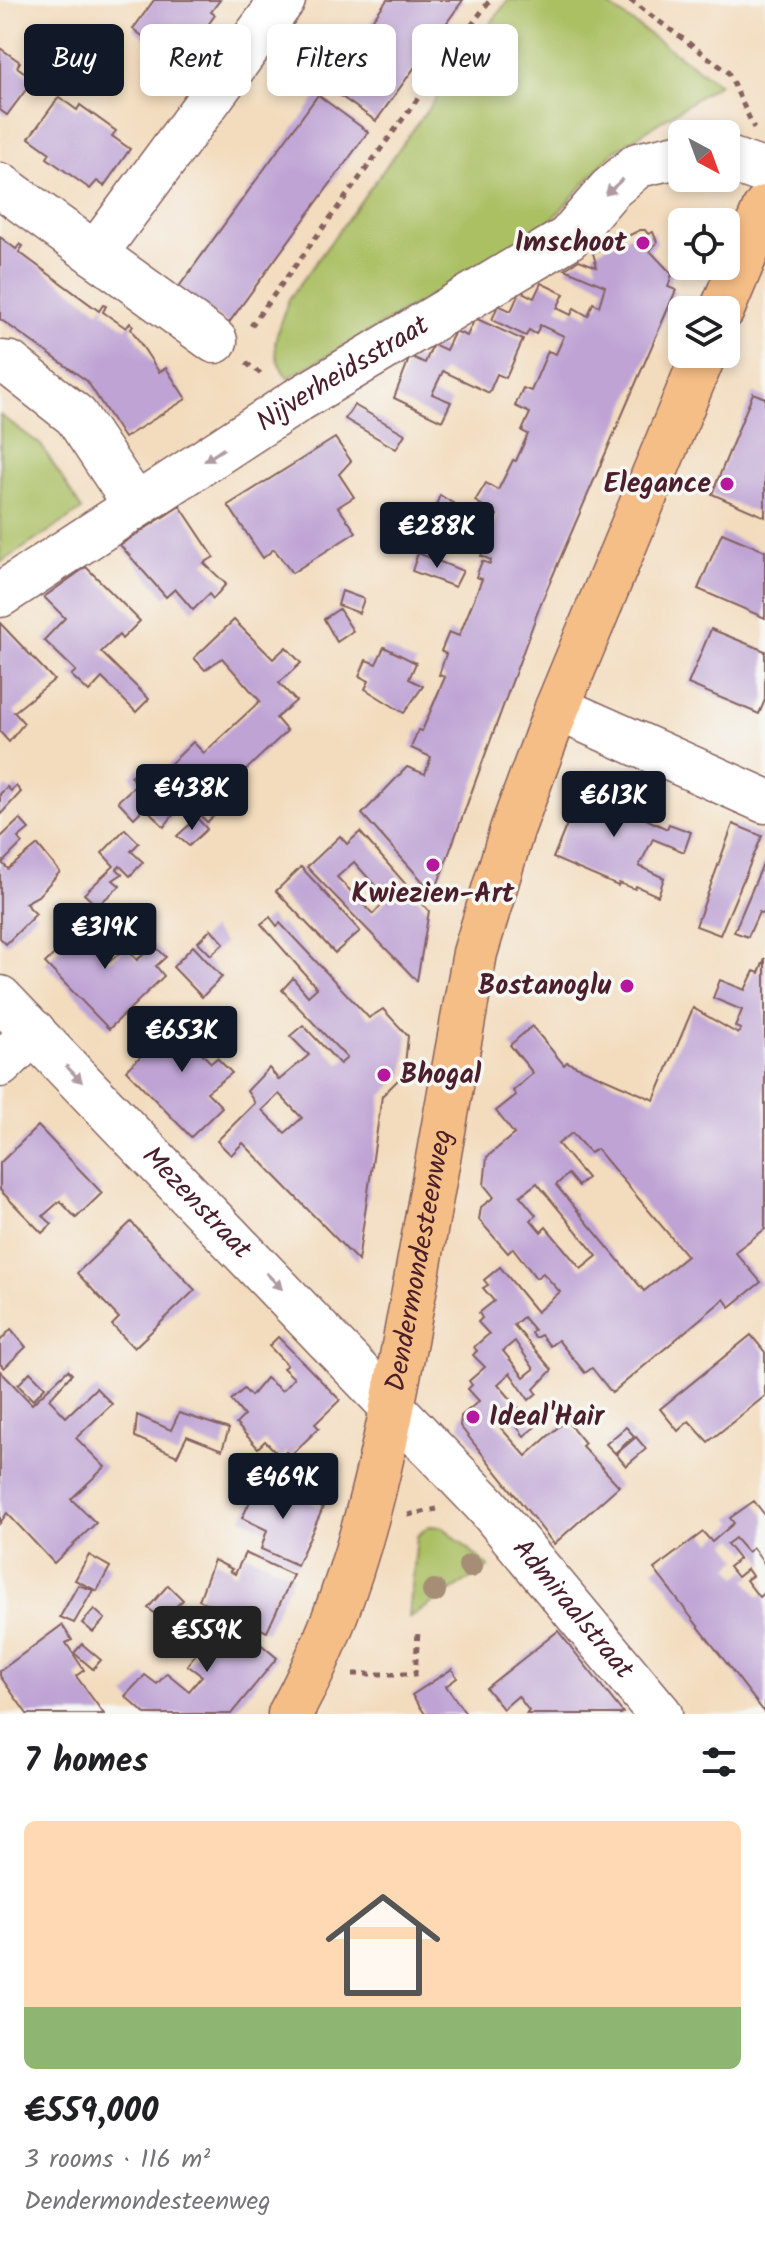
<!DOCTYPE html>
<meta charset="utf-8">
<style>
body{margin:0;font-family:Kalam,sans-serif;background:#f2f2f2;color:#202124;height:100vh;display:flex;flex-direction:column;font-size:30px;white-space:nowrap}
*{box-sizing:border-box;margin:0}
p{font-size:26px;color:#757577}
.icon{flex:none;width:44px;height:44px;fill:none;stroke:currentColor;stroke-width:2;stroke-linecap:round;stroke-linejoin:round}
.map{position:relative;height:1714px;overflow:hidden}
.drawer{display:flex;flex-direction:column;background:#fff;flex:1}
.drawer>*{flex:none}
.hud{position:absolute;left:24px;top:24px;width:718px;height:72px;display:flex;gap:16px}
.needle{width:52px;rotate:139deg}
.tools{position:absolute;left:668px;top:120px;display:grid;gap:16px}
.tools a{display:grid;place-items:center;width:72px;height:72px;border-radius:12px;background:#fff;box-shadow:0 4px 12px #0003;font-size:40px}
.price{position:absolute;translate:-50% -68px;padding:0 18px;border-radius:8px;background:#111827;color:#fff;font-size:26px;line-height:52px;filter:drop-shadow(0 2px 4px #0008)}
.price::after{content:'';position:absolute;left:50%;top:48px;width:24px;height:18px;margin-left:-12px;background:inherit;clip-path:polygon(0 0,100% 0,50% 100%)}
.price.selected{background:#222;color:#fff}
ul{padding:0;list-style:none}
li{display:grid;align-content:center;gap:16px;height:424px;padding:0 24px}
li span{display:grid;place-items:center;height:248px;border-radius:12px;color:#555}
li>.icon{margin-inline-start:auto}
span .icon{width:144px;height:144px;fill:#fffc;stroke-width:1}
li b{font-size:34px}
h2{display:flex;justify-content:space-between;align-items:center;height:96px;padding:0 24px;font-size:34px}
.pill{padding:0 28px;border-radius:12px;background:#fff;box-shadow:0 4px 12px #0003;font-size:28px;line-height:72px}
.pill.selected{background:#111827;color:#fff}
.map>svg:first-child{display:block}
</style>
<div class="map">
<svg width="765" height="1714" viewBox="0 0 765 1714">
<rect width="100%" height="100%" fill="#f6f6f2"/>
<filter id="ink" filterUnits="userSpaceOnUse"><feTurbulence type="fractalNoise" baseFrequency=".0125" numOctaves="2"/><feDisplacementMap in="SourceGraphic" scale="16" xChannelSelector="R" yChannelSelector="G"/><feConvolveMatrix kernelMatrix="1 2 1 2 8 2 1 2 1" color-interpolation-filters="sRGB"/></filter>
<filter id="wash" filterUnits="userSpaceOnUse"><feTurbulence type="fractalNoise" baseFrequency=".006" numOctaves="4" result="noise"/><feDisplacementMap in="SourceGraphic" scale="32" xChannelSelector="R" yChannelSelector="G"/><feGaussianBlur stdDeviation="1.8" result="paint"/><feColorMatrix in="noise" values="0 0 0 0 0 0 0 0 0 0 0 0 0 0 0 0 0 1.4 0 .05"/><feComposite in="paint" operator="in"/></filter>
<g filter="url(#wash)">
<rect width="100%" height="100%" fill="#f3dcbd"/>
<!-- green -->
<g fill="#aac064" stroke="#7a7048" stroke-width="2">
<path d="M508,0h93l118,84 -106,68 -75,83 -250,143c-23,-28 -10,-48 1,-79z"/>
<path d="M0,415l41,30 41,65 -82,53z"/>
<path d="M429,1526l14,1 46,40 -80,51 8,-82z"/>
</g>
<g id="blocks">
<!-- building -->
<g fill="#bea3d4" fill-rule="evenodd">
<path d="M154,0h66l-9,12 4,3 -25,35 -4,-3 -10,14 -43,-32z"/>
<path d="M387,0h76l-87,121 -51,-36z"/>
<path d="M0,48l20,14 -3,5 17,12 -27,36 -7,-5z"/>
<path d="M318,95l50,37 -140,192 -50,-36z"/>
<path d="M59,97l18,13 3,-5 36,26 -4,5 18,13 -26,37 -7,-5 -7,8 -43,-31 3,-5 -21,-15z"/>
<path d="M640,230h5l3,4 5,-2 4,10 -7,9 22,23 -4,13 8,3 -135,313 -107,291 -72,-80 45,-47 18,7 6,-17 -20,-9 7,-18 4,1 23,-54 -6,-2 7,-21 -5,-3 8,-19 10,4 23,-57 -6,-2 6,-16 8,3 1,-4 -10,-4 16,-41 -22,-14 11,-18 12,7 15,-30 3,1 12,-27 -6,-3 8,-18 -15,-7 8,-18 8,3 17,-40 8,3 8,-18 -24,-11 -4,9 -7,-4 -3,6 -34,-16 6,-15 13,6 9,-20 14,7 7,-15 23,11 -7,14 14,7 3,-7 14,8 5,-13 6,3 6,-20 -40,-17 14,-9 18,7 -4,-14z"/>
<path d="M0,237l16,12 4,-5 3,2 -4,6 80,59 4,-6 3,1 -3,6 23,16 4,-5 3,3 -2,3 28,43 7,-4 20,31 -62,39 -37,-57 -87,-62z"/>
<path d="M475,318l48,22 -17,38 -9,-4 -8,19 -46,-22 -11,23 19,8 -9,19 -48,-23 16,-42 15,7 8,-19 13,6 9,-19 12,5z"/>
<path d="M753,393l12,5v119l-53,-23z"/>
<path d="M354,405l51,29 -9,15 -51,-30z"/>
<path d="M335,438l16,23 -12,13 15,23 -16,10 18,25 -64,41 -18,-24 -11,9 -35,-53z"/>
<path d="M440,495l32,20 -14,25 -18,-7 5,-14 -13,-4z"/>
<path d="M180,506l34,51 -10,6 22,21 -13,15 -4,-5 -16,16 -18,-21 -9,8 -46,-52z"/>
<path d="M722,533l43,18v67l-67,-29z"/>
<path d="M418,553l45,18 -8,16 -43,-16z"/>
<path d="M86,567l54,54 -18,18 -3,-4 -18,17 48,47 -13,13 -34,-34 -13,14 -18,-17 5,-4 -32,-31 21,-22 -21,-21z"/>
<path d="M342,591l22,8 -5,14 -21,-8z"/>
<path d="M339,609l14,22 -16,11 -13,-23z"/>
<path d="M234,620l39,39 13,-12 15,16 -22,20 17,18 -20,17 11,13 -55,52 8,10 -33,29 -22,-23 -21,28 -19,-20 -11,11 -16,-17 19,-17 -7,-8 14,-12 12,14 37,-36 11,11 56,-52 -38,-43 -17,12 -11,-12z"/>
<path d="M0,623l54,57 -40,32 10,11 -15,19 -9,-10z"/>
<path d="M711,629l54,22v49l-6,14 -71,-30z"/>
<path d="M384,647l32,16 -7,16 14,7 -19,27 -39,-24 4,-8 -10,-5 7,-16 10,4z"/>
<path d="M586,778l50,22 -5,12 36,17 2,-5 22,8 -7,20 -31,-13 -14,27 25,12 -6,18 -22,-10 -1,3 -16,-6 -1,3 -65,-28z"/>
<path d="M16,786l5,6 -21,23v-21l7,-7 4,4z"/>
<path d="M197,818l10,11 -18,17 -12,-10z"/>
<path d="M20,819l9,10 -11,9 4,5 -20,20 6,6 30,-24 22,27 -22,24 -13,7 11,11 -30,30 -6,-6v-100z"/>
<path d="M733,824l29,12 -42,99 -24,-9z"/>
<path d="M125,829l14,14 -8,8 12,11 -13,14 -10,-10 -3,3 5,5 -9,6 7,6 -23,20 -13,-12 30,-28 -12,-13z"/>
<path d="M360,832l69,79 -12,70 -110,-114 33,-31 7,8zM354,862l33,37 -14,15 -36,-37z"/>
<path d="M765,859v56l-6,-3 -11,25 -14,-5z"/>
<path d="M301,867l59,64 -25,22 -59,-62z"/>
<path d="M96,913l10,11 3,-4 12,13 -23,17 11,12 17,-14 11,12 17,-15 12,12 -10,9 8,10 -55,53 -64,-66z"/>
<path d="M270,917l7,9 3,-3 89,95 14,-9 25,27 -4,38 -22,22 -24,165 -115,-118 -12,12 -14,-14 38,-38 -8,-12 22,-23 10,12 30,-25 -19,-19 13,-11 37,39 7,-6 -65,-68 11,-12 15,18 9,-8 -56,-64zM279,1094l23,24 -17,15 -23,-23z"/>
<path d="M211,929l13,14 -13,12 -13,-13z"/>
<path d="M193,946l29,31 -20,20 -29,-30z"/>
<path d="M765,958v271l-30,23 26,30 -31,25 -6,-8 -112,94 -20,-25 -7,5 -27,-33 -8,6 -9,-11 -6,3 -4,-5 3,-3 -11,-13 -9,8 38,45 -18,19 3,4 -8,7 -19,-27 -12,11 37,43 -11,9 -21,-28 -11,10 34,38 40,-36 19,23 -3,3 37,40 -65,58 -94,-118 1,-10 18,-15 -11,-12 4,-4 -3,-4 16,-14 -12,-12 4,-4 -3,-4 15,-13 -11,-12 4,-4 -3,-5 15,-12 -11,-13 5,-3 -4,-5 16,-13 37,45 23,-20 -17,-19 -7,5 -23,-30 -5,5 -29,-33 2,-13 13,-10 -10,-12 3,-28 27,-23 -18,-23 20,-16 -3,-4 20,-18 -23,-28 22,-19 32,39 3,-3 87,38 39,-92 45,26 3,-5 -6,-2 7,-17 -29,-12 7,-18 25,10 9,-19 5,2zM572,1133l18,20 7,-4 90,107 -43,35 -88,-106 12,-11 10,12 9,-8 -29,-34zM537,1183l60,73 -16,13 -35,-42 -5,5 -10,-12 5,-5 -16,-19zM515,1341l19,28 -10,8 -21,-26z"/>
<path d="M191,1009l23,19 -18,19 15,16 6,-5 15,15 -25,19 15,15 -31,30 -65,-67z"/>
<path d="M38,1126l64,67 -26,25 -16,-17 -17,15 9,8 -10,9 -42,-43v-27z"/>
<path d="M131,1222l64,68 -61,58 -22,-23 7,-7 -42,-45z"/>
<path d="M11,1329l15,18 -22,21 -4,-4v-23z"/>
<path d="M751,1335l14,17v44l-57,46 -19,-21 -11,10 -18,-22z"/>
<path d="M278,1337l62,63 -25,24 4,4 -29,28 -4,-4 -5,5 -16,-16 -7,7 -22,-24 8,-8 -13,-16 13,-11 7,7 15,-18 16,13 12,-13 -11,-10 4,-3 -18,-19z"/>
<path d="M68,1370l4,4 -23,25 17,18 30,-29 16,16 -36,34 29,29 -34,32 25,24 -42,40 -47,-50 -7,10v-152l32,33z"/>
<path d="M30,1372l15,15 -12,13 -15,-15z"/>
<path d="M179,1413l50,16 -7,21 -35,-14 -10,20 -42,-19 2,-22 34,15z"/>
<path d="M626,1427l8,9 -19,17 -9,-9z"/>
<path d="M636,1437l10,12 -20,17 -10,-12z"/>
<path d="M259,1483l7,3 2,-3 55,25 -26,57 -36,-16 6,-19 -25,-12z"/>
<path d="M754,1501l11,14v50l-12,-17 -6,4 -12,-14 -8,6 12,15 -10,8 8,10 10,-8 5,7 -6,4 13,17 6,-5v121l-111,-144 49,-37 9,10 22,-19 -4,-5z"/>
<path d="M245,1553l48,22 -26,57 -68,-32 15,-40 18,9 -2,2 5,3z"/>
<path d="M89,1555l21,12 -13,24 -22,-11z"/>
<path d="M78,1585l15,5 -19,33 -14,-6z"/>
<path d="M168,1585l15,15 -21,19 -14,-11z"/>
<path d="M94,1609l11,10 -12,13 -11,-9z"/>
<path d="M176,1615l21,17 8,-12 12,9 4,-4 15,14 8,-9 33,28 -46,56h-86l-20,-18 20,-21 12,9 10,-11 22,18 13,-15 -15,-11 11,-14 -31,-25z"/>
<path d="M62,1625l10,15 -6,3 18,27 -8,6 28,38h-77l-27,-38v-5z"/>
<path d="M558,1631l65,82 -2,1h-95l3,-3 -11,-15 -15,13 -17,-21z"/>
<path d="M82,1644l19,16 -8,9 -19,-16z"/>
<path d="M452,1669l5,9 -11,8 20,28h-41l-13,-19z"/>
</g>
</g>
</g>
<g filter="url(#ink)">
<use href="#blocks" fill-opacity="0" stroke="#85615e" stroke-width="2"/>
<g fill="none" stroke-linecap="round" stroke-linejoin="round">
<defs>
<g id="minor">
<path d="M726,158l39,14"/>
<path d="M0,185l215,156"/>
<path d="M95,254l188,-254"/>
<path d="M0,363l10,1 66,52 60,90"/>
<path id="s1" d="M0,595l298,-195 270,-162 41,-48 29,-25 44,-10"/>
<path d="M557,708l208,93"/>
<path id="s2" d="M0,998l487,508 173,208"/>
<path d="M0,1065l34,-33"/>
</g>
<g id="major">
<path d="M722,310l43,-102"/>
<path id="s3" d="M290,1714c72,-130 97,-276 124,-422 20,-113 41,-226 61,-339l37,-123 45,-122 147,-354"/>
</g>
</defs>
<!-- minor casing -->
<use href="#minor" stroke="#85615e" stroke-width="47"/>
<!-- major casing -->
<use href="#major" stroke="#85615e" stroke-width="47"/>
<!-- path -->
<g stroke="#85615e" stroke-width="5" stroke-dasharray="6 6" stroke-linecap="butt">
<path d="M630,0l98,72 26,56"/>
<path d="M251,326l239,-326"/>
<path d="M246,363l18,13"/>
<path d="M408,1515l29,-6"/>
<path d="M353,1674h62l3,-42"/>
</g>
<!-- minor -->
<use href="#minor" stroke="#fff" stroke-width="44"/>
<!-- major -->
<use href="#major" stroke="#f6be87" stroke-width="44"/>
</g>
<!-- trees -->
<g fill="#a68e76">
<circle cx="470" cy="1566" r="12"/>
<circle cx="434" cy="1591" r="12"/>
</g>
<!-- one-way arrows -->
<defs><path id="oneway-solid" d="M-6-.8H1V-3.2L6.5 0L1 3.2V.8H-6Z" transform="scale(2)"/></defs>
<g fill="#ae9aa0">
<use href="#oneway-solid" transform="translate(614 187) rotate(137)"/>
<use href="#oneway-solid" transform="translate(214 455) rotate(147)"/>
<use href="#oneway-solid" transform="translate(74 1074) rotate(46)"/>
<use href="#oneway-solid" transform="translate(274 1281) rotate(46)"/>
</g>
</g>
<!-- markers -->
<g fill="#b5179e" stroke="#f6f6f2" stroke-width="3">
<circle cx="643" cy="243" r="8"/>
<circle cx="727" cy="484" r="8"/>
<circle cx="433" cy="865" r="8"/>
<circle cx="627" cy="986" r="8"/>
<circle cx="384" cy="1075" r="8"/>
<circle cx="473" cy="1417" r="8"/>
</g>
<g text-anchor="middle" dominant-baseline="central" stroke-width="7" stroke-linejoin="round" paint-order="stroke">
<!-- poi labels -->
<g font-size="28" font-weight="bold" fill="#4a1f2b" stroke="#f6f6f2" text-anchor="end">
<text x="627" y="243">Imschoot</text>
<text x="711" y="484">Elegance</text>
<text x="433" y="894" text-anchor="middle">Kwiezien-Art</text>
<text x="611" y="986">Bostanoglu</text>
<text x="400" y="1075" text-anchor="start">Bhogal</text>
<text x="489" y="1417" text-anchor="start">Ideal'Hair</text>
</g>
<!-- street labels -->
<g font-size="28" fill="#4a1f2b" stroke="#f6f6f2">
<text stroke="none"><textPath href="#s1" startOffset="408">Nijverheidsstraat</textPath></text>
<text stroke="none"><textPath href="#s2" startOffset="284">Mezenstraat</textPath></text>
<text stroke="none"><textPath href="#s3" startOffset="474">Dendermondesteenweg</textPath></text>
<text stroke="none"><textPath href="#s2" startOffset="838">Admiraalstraat</textPath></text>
</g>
</g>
</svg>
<div class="tools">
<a><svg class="needle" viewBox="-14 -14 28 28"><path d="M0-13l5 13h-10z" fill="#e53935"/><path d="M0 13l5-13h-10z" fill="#757577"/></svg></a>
<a><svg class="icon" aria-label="locate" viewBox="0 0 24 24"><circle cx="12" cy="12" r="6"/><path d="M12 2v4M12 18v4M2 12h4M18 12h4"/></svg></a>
<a><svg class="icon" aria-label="layers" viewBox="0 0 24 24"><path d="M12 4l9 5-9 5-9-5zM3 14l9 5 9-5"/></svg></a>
</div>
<b class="price" style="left:437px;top:570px">€288K</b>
<b class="price" style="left:192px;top:832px">€438K</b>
<b class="price" style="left:614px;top:839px">€613K</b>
<b class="price" style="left:105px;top:971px">€319K</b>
<b class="price" style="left:182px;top:1074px">€653K</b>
<b class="price" style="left:283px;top:1521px">€469K</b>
<b class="price selected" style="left:207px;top:1674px">€559K</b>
<div class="hud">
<a class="pill selected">Buy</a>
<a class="pill">Rent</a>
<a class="pill">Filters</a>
<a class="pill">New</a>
</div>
</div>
<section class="drawer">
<h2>7 homes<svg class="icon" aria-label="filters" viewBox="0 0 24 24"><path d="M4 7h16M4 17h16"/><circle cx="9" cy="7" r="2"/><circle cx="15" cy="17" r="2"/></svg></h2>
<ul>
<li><span style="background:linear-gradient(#ffd9b3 75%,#8fb573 0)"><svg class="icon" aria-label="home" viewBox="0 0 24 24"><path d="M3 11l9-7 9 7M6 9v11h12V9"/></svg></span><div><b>€559,000</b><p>3 rooms · 116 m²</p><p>Dendermondesteenweg</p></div></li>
</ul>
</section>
